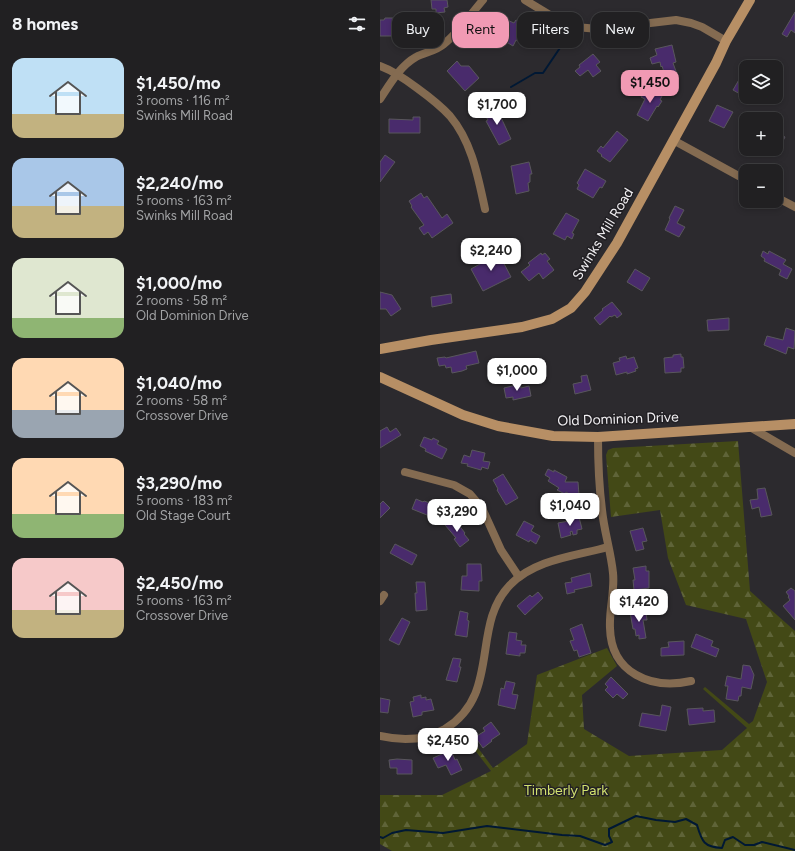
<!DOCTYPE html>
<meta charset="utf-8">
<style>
body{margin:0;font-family:Figtree,sans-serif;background:#29282a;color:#f1f3f6;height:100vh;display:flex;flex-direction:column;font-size:15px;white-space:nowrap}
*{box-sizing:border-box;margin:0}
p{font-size:13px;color:#a2a3a5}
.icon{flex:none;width:22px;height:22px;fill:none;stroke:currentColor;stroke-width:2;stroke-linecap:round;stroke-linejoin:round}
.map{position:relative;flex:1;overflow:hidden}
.details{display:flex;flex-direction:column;background:#212022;width:380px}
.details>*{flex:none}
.guide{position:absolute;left:12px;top:12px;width:343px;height:36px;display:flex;gap:8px}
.controls{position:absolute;left:359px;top:60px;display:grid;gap:8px}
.controls a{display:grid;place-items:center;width:44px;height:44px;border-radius:8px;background:#212022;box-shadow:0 2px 6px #0003,0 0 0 1px #3e3e40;font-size:20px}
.price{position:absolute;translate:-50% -34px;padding:0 9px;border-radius:8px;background:#fff;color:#222;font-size:13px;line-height:26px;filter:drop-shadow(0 1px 2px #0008)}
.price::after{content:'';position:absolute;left:50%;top:24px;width:12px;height:9px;margin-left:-6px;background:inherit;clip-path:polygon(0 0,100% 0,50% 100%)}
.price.current{background:#f19ab4;color:#111}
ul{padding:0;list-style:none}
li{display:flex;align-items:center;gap:12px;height:100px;padding:0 12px}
li span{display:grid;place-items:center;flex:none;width:112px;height:80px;border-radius:12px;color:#555}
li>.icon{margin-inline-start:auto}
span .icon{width:48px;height:48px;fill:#fffc;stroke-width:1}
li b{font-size:17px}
h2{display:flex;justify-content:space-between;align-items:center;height:48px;padding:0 12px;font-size:17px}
.chip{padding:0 14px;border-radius:12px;background:#212022;box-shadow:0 2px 6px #0003,0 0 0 1px #3e3e40;font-size:14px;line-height:36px}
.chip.current{background:#f19ab4;color:#111}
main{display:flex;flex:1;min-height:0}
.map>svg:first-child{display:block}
</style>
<main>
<section class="details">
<h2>8 homes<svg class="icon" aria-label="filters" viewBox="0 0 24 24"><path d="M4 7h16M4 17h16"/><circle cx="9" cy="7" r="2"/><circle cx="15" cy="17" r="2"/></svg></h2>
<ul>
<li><span style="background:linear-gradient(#bfe0f5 70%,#c2b280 0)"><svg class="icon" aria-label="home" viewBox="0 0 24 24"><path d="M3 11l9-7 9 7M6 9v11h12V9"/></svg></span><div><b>$1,450/mo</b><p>3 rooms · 116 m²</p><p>Swinks Mill Road</p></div></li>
<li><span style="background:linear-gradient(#a9c7e8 60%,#c2b280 0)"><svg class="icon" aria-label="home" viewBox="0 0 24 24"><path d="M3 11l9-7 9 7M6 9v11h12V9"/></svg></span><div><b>$2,240/mo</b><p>5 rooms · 163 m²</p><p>Swinks Mill Road</p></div></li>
<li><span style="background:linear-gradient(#dfe7d0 75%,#8fb573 0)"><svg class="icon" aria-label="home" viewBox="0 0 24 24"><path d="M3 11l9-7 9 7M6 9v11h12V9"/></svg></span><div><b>$1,000/mo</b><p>2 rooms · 58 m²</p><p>Old Dominion Drive</p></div></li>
<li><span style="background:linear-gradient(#ffd9b3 65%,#9aa5b1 0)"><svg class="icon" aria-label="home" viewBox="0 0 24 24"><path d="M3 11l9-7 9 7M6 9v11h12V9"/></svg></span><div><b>$1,040/mo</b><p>2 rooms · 58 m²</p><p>Crossover Drive</p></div></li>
<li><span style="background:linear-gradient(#ffd9b3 70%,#8fb573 0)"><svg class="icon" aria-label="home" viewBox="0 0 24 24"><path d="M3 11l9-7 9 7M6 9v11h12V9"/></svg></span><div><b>$3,290/mo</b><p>5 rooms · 183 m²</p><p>Old Stage Court</p></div></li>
<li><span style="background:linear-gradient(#f6c9c9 65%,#c2b280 0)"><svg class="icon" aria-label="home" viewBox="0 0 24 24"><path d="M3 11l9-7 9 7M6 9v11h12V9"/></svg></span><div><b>$2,450/mo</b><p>5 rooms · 163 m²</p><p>Crossover Drive</p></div></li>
</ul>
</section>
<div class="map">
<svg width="415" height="851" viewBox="0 0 415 851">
<defs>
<pattern id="forest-firs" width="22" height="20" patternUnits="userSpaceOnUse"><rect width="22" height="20" fill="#434916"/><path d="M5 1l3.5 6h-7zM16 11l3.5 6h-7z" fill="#5f6438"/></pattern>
</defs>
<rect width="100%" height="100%" fill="#2c2a2e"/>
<!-- forest -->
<path fill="url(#forest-firs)" d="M358,441l12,150 45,40v220h-403l-12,-7v-49h62l49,-24 -31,-40 3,-3 30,40 34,-24 10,-69 70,-27 10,18 -35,29 2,34 45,27 93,-6 25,-22 -44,-39 2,-2 44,37 4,-3 14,-39 -21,-63 -60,-14 -18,-47 -8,-48 -49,7 -5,-62 2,-5 5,-2z"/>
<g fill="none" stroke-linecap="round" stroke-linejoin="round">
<!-- stream -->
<g stroke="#001834" stroke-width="2">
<path d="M131,87l24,-14h8l23,-34"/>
<path d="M0,837l3,1 9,-5 14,-3 37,3 44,-7 75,9 18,1 25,9 7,-3 -3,-6v-7l27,-13 20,4 19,2 11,-3 11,6c5,17 7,22 25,23l3,-8 8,-3 12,8h9l8,-3 33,8"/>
</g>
</g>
<!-- building -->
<g fill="#492b6c" stroke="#59575c">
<path d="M51,0h16l1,7 -4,1 1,4 -9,1v-4h-4z"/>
<path d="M415,12v21l-4,-3 -4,7 -5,-3z"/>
<path d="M120,17l14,6 2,-3 10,5 -2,4 4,2 -1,2 9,5 -6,10 -14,-8 -3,6 -13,-8 -4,7 -11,-6 4,-7 2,1z"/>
<path d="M5,18h9v6l9,1 -1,11h-22v-16h4z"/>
<path d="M292,45l4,17 -3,1 4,11 -11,4 -4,-12 -1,1 -1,-5 -8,2 -2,-6 7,-3 -2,-6z"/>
<path d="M213,54l7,8 -4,3 5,6 -8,6 -5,-7 -8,6 -5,-5 5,-4 -1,-2z"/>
<path d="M77,61l4,5h8l10,12 -14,13 -18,-20z"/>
<path d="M360,78l6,4v18l-8,-4 2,-2 -7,-4z"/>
<path d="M271,88l12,6 -3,6 2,1 -4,6 -1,-1 -9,15 -11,-6 8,-16 -4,-2 4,-7 4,2z"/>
<path d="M337,105l16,7 -9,16 -15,-7z"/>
<path d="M112,107l3,5 3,-1 13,28 -12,6 -13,-24 2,-1 -3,-5 2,-1 -1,-4z"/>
<path d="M33,117h7v16h-31v-14l24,1z"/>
<path d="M237,131l11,9 -18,22 -9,-6 1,-1 -5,-4 4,-5 2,2z"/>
<path d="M396,132l9,5 -9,17z"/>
<path d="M5,155l10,7 -15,20v-20z"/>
<path d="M149,162l3,12h-2v8l-2,1 1,8 -13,3 -5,-28z"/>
<path d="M205,169l21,12 -4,7 -2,-1 -2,3 -5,8 -16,-9 2,-4 -2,-2z"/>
<path d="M41,193l3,5 3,-2 15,22 5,-4 6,9 -21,15 -4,-6 -4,3 -5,-7 5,-3 -13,-18 1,-1 -3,-5z"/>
<path d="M295,206l9,4 -7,13 8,4 -6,10 -14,-7 5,-11 -1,-1z"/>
<path d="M186,213l13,7 -7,13 2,1 -2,5 -5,-3 -2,4 -12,-6z"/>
<path d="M383,251l5,3 1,-3 17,9 -3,4 9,5 -5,10 -8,-4 2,-5 -17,-9 1,-2 -4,-3z"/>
<path d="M161,253l1,2 3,-2 5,6 -3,2 7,9 -11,9 -4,-6 -10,8 -8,-9 9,-7 -2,-2z"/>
<path d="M113,254l1,2 5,-2 12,23 -28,14 -12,-22 9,-5 5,-4 -1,-1z"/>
<path d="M255,269l15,9 -8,13 -15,-9z"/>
<path d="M0,292l12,3 9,14 -10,7 -5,-7h-6z"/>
<path d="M71,294l1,9 -20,4 -1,-10z"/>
<path d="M232,302l10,12 -5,4 -2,-3 -4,2 -1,-1 -10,9 -6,-7 9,-8 -1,-1z"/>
<path d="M349,318v12l-21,1 -1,-11z"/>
<path d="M406,328l9,3 -1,18 -6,-2 -2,7 -22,-9 3,-9 16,4z"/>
<path d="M96,351l3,12 -13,3 1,3 -5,2 -10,2 -1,-6 -5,1 -1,-3 -6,1 -2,-8 8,-1 1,1z"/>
<path d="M301,354v3h2l1,11h-3v4l-16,1 -1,-15 9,-1v-2z"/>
<path d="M246,356l1,3 7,-2 4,11 -3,1 1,2 -9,3v-2l-11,3 -3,-12 7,-2 -1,-3z"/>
<path d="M207,375l4,15 -16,4 -2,-10 9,-2 -1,-6z"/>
<path d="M140,384l1,4 8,-2 2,10 -18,4v-3l-7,1 -2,-10z"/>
<path d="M7,427l3,5 6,-4 5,7 -21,13v-17z"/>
<path d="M44,437l8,3 1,-2 6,3 -2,3 10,5 -5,10 -17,-8 1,-2 -6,-3z"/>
<path d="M92,450l13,3 -2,8 7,1 -2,7 -6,-2 -1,3 -14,-4 1,-2 -7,-1 3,-8 6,2z"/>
<path d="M168,469l6,3v-2l13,7 -2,5h13l1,13h-8l-5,-3 -1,2 -8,-4 2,-2 -11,-7 2,-3 -5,-3z"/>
<path d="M123,474l15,24 -12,7 -9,-15 1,-1 -5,-9z"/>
<path d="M385,488l7,27 -11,2 -2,-10 -7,2 -2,-9 8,-1 -1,-10z"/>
<path d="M36,499l7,3 1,-1 18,6 -5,12 -25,-10z"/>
<path d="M3,501l7,7 -10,10v-14z"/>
<path d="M194,517v2l5,-2 3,12 -5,1v4l-4,1 -1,-4 -2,1 1,3 -10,3 -3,-15 11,-2 -1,-3z"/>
<path d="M74,519l11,14 -1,1 5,6 -9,7 -6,-8 2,-1 -11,-13z"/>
<path d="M144,521l10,5 -3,5 9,5 -4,8 -6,-4 -1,2 -13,-7z"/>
<path d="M263,528l4,13 -5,1 2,7 -8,2 -6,-20z"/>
<path d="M15,544l22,11 -5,10 -22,-12z"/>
<path d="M87,564h14l1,17h-3v10l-18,-1 1,-14h5z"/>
<path d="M266,566v5h3v17l-15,2 -1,-10h2l-2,-12z"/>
<path d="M210,573l2,13 -18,4 1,2 -8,2 -2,-11 7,-1 -1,-4z"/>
<path d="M36,582h9l2,28 -11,1 -1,-18h2z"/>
<path d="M411,588l4,3v29l-12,-14 7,-6 -2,-3 1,-1 -3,-4z"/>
<path d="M158,592l5,6 -18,17 -8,-9 13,-11 2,2z"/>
<path d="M80,611l8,2 -1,7 2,1 -2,16 -12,-2z"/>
<path d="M261,611v2l5,-1 1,8h-4l3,18 -7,1v-4l-3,1 -1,-7h-2l-3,-17z"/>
<path d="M22,618l8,4 -11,23 -10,-5z"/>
<path d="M202,624l9,29 -12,4 -2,-7 -3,1 -4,-10 4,-1 -4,-11z"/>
<path d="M129,632l8,1 -1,7 6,1 -1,4h5l-1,8h-5v3l-14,-2z"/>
<path d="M316,634l17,7 -2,5 8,3 -3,8 -25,-10z"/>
<path d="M304,641v14l-23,1v-8l8,-1 -1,-5z"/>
<path d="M73,658l8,1 -2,8h2l-4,15 -11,-2z"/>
<path d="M363,665l7,1 4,9 -3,14 -9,-2 -1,9h-2l-1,5 -12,-2 2,-13h-3l2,-10 14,3z"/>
<path d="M231,677l17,17 -5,5 -6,-5 -4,4 -8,-8 3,-3 -3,-3z"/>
<path d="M126,681l9,2 -3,11 6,1 -3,14 -17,-4 3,-17 3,1z"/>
<path d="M41,695v3l5,-1v3l5,-1 3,11 -12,2v3l-9,2 -3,-15 4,-1 -1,-4z"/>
<path d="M0,698l10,2 -2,13 -8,-1z"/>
<path d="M282,705l9,2 -5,24 -27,-5 3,-13 18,3z"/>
<path d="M323,708v3l11,-1 1,12 -26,3 -2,-16z"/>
<path d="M111,722l9,12 -9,6 1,1 -9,7 -8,-11 10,-6 -2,-3z"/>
<path d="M71,750l4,10 2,-1 5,11 -11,5 -5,-10 -8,3 -5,-10z"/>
<path d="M17,759l15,1v14h-15v-6h-7l-1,-8z"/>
</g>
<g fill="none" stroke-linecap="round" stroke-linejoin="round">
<!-- street -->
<g stroke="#846b51" stroke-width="8">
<path d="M145,0l33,20 17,7 24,2 77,-9 15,3 11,4 24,14"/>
<path d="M0,66c14,5 25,13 37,22 11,8 23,17 33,28 22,26 28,61 35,93"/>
<path d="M0,99c10,-15 20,-33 36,-42 10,-5 20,-6 28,-13 15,-12 26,-29 39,-44"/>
<path d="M293,140l73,40"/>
<path d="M396,197l19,10"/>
<path d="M370,427l45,26"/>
<path d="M218,437c0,24 1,49 4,73 2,21 9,42 11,63 2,18 -4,36 -3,55 1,45 41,62 81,53"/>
<path d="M25,472l49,13 16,9 12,14 19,42 18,27"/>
<path d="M0,601l4,-6"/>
<path d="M0,736c22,5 44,5 65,-7 57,-35 25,-103 65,-144 25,-26 66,-29 98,-38"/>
</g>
<!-- secondary -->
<g stroke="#b78f65" stroke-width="10">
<path d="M0,349l51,-9 91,-13 30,-8 19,-11 14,-16 32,-49 99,-180 10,-22 24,-41"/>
<path d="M0,377l83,38 35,11 55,10 45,1 197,-13"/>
</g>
</g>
<g text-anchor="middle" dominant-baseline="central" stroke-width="3" stroke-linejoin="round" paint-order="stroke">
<!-- street labels -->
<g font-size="14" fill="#f1eff2" stroke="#222024">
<text transform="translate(223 234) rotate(-59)">Swinks Mill Road</text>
<text transform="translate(238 419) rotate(-2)">Old Dominion Drive</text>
</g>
<!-- park labels -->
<g font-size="14" fill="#d2e16f" stroke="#222024">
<text x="186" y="790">Timberly Park</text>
</g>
</g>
</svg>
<div class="controls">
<a><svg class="icon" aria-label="layers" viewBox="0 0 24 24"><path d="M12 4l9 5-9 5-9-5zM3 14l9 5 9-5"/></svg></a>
<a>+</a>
<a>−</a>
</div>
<b class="price current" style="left:270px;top:104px">$1,450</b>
<b class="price" style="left:117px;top:126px">$1,700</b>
<b class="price" style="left:111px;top:272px">$2,240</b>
<b class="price" style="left:137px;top:392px">$1,000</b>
<b class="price" style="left:190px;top:527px">$1,040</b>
<b class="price" style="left:77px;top:533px">$3,290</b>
<b class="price" style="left:259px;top:623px">$1,420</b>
<b class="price" style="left:68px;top:762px">$2,450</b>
<div class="guide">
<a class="chip">Buy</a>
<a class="chip current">Rent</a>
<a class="chip">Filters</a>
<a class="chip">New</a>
</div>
</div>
</main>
